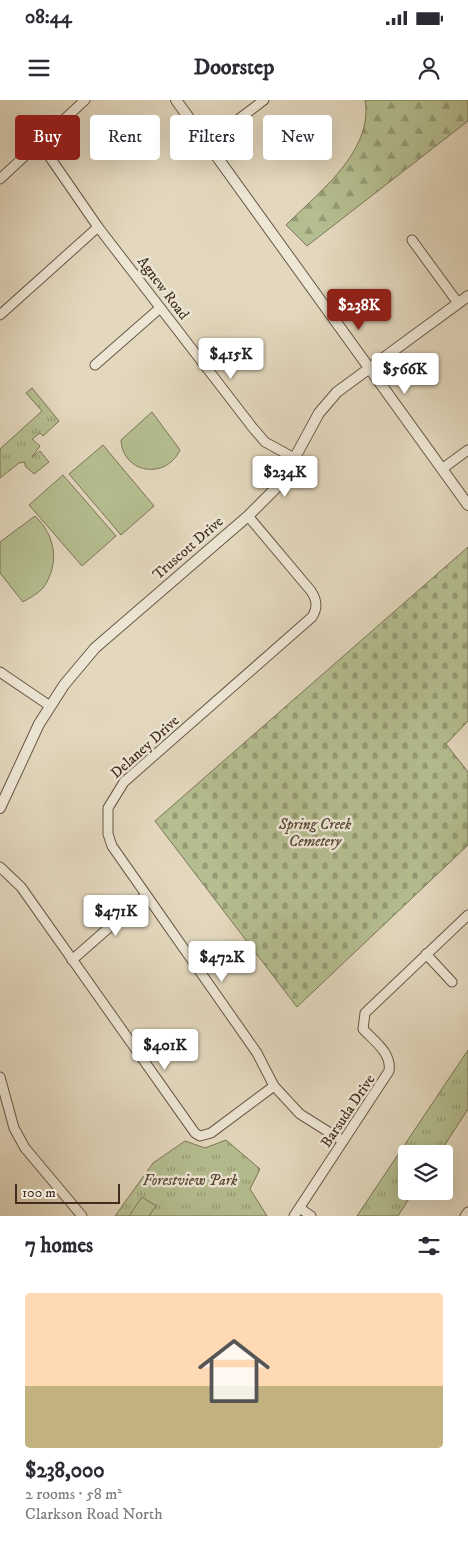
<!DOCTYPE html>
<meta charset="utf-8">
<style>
body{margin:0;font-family:"IM FELL DW Pica",serif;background:#f2f2f3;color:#2b2b33;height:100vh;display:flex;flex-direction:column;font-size:19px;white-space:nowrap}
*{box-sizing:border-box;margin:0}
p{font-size:16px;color:#7c7c81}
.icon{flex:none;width:28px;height:28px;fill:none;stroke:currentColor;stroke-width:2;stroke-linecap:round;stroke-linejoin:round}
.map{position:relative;height:1116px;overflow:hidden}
.drawer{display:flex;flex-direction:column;background:#fff;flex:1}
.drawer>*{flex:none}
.guide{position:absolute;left:15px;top:15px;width:439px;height:45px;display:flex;gap:10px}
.controls{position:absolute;left:398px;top:1045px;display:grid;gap:10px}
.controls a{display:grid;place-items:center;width:55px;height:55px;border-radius:5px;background:#fff;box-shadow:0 5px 20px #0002;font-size:25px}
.scale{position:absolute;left:15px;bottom:12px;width:105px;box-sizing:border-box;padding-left:5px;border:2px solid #422c1e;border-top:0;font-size:14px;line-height:18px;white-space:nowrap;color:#422c1e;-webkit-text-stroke:4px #ede6d5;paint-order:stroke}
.price{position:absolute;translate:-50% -42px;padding:0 11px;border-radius:5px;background:#fff;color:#222;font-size:16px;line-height:32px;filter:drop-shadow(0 1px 2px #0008)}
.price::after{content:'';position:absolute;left:50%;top:30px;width:15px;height:11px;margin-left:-8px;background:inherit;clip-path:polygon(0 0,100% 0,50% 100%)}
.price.selected{background:#8f2418;color:#fff}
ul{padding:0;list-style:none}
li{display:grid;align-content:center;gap:10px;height:265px;padding:0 25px}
li span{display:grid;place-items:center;height:155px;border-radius:5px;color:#555}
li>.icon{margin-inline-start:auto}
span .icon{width:90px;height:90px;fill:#fffc;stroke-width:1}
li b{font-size:21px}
h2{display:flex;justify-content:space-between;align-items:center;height:60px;padding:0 25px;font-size:21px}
.chip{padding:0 18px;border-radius:5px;background:#fff;box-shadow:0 5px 20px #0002;font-size:18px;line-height:45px}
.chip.selected{background:#8f2418;color:#fff}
.status{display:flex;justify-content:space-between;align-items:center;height:35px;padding:0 25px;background:#fff;direction:ltr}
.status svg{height:14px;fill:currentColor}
header{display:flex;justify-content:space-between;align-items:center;height:65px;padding:0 25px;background:#fff;font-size:22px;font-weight:700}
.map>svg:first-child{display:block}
</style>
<div class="status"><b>08:44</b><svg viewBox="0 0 49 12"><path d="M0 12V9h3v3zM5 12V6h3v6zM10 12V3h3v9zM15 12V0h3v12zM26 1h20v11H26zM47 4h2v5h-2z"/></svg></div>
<header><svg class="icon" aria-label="menu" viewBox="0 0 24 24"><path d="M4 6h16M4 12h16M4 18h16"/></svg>Doorstep<svg class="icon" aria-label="person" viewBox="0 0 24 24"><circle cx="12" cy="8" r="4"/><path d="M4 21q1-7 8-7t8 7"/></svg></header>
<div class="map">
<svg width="468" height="1116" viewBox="0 0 468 1116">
<defs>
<pattern id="grass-tufts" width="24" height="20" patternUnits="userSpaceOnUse" patternTransform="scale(1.25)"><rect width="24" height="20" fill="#b5be90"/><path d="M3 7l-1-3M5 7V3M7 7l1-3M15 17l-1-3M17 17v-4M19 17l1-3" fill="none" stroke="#959b75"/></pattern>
<pattern id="forest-firs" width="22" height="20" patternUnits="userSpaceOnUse" patternTransform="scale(1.25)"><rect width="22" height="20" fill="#b5be90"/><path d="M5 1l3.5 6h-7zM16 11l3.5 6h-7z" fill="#959b75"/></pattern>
<pattern id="cemetery-stones" width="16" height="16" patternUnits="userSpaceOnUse" patternTransform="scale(1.25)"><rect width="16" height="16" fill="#b5be90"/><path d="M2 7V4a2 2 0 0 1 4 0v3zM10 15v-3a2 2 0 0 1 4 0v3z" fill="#959b75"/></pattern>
</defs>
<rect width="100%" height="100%" fill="#e3d8be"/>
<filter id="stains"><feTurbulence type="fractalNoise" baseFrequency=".004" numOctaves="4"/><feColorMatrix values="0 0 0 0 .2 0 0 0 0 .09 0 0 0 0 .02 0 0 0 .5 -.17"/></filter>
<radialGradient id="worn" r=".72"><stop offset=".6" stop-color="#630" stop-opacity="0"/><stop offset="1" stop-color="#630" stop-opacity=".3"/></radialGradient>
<!-- grass -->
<g fill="url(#grass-tufts)" stroke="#7c7557">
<path d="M32,288l27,33 -16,15 -3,-3 -8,6 8,7 -8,11 8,-6 9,11 -15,12 -9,-8v-4l-6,1 -19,15v-29l42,-38 -16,-18z"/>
<path d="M468,950v59l-29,45h-33v37h8l-16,25h-41z"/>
<path d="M226,1040l34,29 -10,20 17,27h-152l38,-53 32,-22 20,7z"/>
</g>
<!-- forest -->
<path fill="url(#forest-firs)" stroke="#7c7557" d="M365,0h103v21l-161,125 -21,-21c32,-32 88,-74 79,-125z"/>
<!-- cemetery -->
<path fill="url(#cemetery-stones)" stroke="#7c7557" d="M468,447v174l-22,23 22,28v73l-171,162 -142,-186z"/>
<!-- pitch -->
<g fill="#b5be90" stroke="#7c7557">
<path d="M152,312l28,38c-14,30 -57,24 -59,-10z"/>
<path d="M103,345l51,61 -33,29 -52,-61z"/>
<path d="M63,375l53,61 -34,30 -53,-61z"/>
<path d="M35,416c21,20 25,48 8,72 -5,6 -14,10 -20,14l-23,-29v-31z"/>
<path d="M142,1097l14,9 -7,10h-20z"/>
</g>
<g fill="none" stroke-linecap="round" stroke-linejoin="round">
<defs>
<g id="minor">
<path d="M40,43l58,84 155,201 12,14 31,17"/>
<path d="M207,43l57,-43"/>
<path d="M0,79l85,-79"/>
<path d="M412,140l46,63"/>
<path d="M0,215l98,-88"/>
<path d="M95,265l65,-57"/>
<path d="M442,369l26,-19"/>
<path d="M248,416l63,75c6,9 7,17 1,26l-188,165 -16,26v26l4,12 145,207 17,33 26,28 43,27"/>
<path d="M0,572l50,34"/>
<path d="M0,767l21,20 174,246 5,3 11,-3 63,-47"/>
<path d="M426,854l26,28"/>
<path d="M72,860l73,-64"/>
<path d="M0,977l14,51 11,20 57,68"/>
<path d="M301,1109l10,7"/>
<path d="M294,1116l95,-145c3,-18 -15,-30 -26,-42l2,-16 103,-98"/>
<path d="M465,1116l3,-4"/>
</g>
<g id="tertiary">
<path d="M176,0l292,405"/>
<path d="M0,708l39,-84 25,-39 31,-37 153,-132 33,-33 38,-70 18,-21 131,-96"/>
</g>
</defs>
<!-- minor casing -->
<use href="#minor" stroke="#6a5746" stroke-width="11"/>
<!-- tertiary casing -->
<use href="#tertiary" stroke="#6a5746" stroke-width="12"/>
<!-- minor -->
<use href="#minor" stroke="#ede6d5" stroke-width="9"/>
<!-- tertiary -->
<use href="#tertiary" stroke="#ede6d5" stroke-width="10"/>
</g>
<g text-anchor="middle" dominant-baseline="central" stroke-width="5" stroke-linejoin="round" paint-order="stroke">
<!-- street labels -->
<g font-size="15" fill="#422c1e" stroke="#ede6d5">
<text transform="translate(163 188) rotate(53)">Agnew Road</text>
<text transform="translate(188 448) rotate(-41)">Truscott Drive</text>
<text transform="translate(145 647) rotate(-42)">Delaney Drive</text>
<text transform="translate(348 1011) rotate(-56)">Barsuda Drive</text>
</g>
<!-- park labels -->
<g font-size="15" font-style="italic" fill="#594935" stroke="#ede6d5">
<text x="315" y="724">Spring Creek<tspan x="315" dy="17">Cemetery</tspan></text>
<text x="190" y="1080">Forestview Park</text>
</g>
</g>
<rect width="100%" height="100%" filter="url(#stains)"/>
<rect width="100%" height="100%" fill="url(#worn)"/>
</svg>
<div class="controls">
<a><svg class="icon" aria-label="layers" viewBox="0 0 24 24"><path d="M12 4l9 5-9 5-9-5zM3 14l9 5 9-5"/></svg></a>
</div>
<div class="scale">100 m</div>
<b class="price selected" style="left:359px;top:231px">$238K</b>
<b class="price" style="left:231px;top:280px">$415K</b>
<b class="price" style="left:405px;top:295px">$566K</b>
<b class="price" style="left:285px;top:398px">$234K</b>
<b class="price" style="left:116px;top:837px">$471K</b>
<b class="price" style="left:222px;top:883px">$472K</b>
<b class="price" style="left:165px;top:971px">$401K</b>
<div class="guide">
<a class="chip selected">Buy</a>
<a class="chip">Rent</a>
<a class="chip">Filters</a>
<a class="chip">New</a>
</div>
</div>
<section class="drawer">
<h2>7 homes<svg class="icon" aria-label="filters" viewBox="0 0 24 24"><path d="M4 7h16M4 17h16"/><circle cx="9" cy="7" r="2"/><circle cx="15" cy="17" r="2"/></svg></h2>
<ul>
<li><span style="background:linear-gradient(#ffd9b3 60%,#c2b280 0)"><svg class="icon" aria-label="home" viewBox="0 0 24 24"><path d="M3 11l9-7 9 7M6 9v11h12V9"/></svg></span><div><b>$238,000</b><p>2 rooms · 58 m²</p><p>Clarkson Road North</p></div></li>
</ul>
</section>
